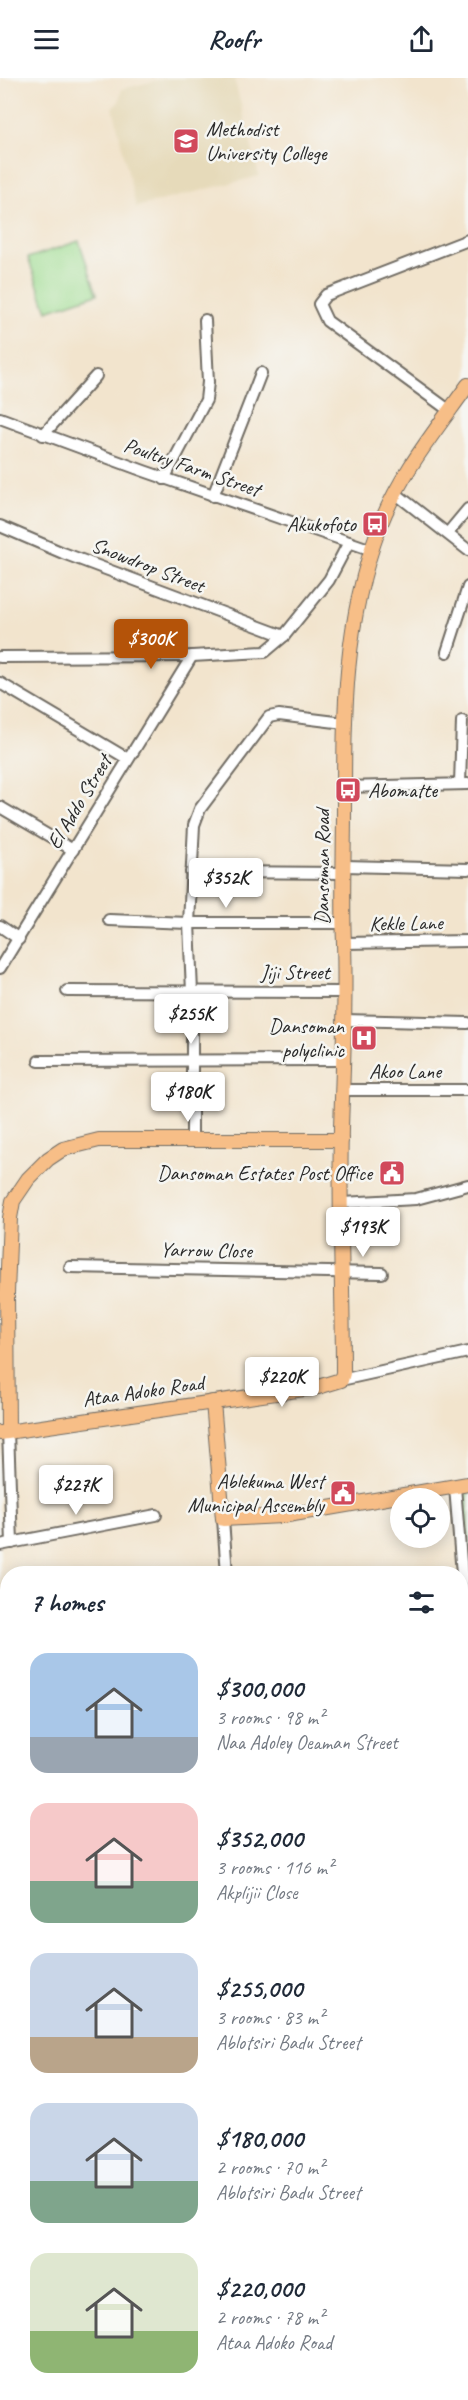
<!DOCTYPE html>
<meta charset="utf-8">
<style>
body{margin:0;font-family:Caveat,sans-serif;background:#f2f2f3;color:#1f2937;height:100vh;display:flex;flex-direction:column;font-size:22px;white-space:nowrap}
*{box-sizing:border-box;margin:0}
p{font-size:20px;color:#747a83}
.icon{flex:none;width:33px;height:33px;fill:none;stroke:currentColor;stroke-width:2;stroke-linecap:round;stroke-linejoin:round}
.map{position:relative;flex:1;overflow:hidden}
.details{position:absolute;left:0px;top:1488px;width:468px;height:834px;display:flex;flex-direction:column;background:#fff;border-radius:24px 24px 0 0;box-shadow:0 3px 15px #0003}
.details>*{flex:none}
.tools{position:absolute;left:390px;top:1410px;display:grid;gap:12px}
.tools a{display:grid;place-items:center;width:60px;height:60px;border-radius:50%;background:#fff;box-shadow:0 3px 15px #0003;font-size:30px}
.price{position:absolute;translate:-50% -51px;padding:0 14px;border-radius:6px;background:#fff;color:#222;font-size:20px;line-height:39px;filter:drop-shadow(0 2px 3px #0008)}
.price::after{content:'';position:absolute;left:50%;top:36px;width:18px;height:14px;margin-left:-9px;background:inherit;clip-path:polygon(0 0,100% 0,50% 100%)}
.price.current{background:#b45309;color:#fff}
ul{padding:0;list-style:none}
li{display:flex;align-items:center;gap:18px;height:150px;padding:0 30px}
li span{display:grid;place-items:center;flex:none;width:168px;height:120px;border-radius:18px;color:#555}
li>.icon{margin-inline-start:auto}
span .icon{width:72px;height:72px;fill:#fffc;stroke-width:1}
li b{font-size:26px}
h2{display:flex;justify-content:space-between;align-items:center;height:72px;padding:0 30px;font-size:26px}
header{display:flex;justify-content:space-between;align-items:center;height:78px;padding:0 30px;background:#fff;font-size:27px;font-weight:800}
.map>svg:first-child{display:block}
</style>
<header><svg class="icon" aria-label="menu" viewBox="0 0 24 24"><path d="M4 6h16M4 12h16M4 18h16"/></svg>Roofr<svg class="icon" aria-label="share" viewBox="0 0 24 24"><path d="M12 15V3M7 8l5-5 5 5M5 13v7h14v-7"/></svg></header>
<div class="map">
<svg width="468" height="2322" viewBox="0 0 468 2322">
<rect width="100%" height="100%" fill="#f6f6f2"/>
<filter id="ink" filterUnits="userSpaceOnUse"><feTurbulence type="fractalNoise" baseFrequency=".0167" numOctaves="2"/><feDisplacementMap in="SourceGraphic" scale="12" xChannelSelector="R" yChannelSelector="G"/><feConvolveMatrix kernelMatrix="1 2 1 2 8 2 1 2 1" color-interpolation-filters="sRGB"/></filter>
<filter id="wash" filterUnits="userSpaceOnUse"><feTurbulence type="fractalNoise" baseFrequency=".008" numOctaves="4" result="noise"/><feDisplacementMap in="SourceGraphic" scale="24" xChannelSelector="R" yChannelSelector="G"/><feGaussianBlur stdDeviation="1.35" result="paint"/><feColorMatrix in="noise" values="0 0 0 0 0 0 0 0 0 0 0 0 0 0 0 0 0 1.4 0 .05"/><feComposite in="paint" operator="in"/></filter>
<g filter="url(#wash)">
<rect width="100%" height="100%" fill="#f2e4cd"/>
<!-- built -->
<g fill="#e6daba">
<path d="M167,0h67l25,98 -123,31 -23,-100 6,-5 3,-13z"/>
<path d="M16,2315h32v7h-33z"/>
</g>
<!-- green -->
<g fill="#9fdd91" stroke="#65845e" stroke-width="1.5">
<path d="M79,163l18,53 -50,17 -19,-53z"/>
<path d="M468,1413v94l-11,-93z"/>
</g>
</g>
<g filter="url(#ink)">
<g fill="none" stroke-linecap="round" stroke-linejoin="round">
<defs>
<g id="minor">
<path d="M450,333l-123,-90 -8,-17 7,-9 142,-55"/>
<path d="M0,340l144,53 228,79"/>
<path d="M43,357l53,-59"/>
<path d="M164,401l42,-79 2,-18 -3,-62"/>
<path d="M395,415l73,57"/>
<path d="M213,418l48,-123"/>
<path d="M0,448l63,27 221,83"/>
<path d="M448,455l20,-24"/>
<path d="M447,574l21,-65"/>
<path d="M0,579l192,-1 73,-4 19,-16 45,-56 20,-38"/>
<path d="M0,605l128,76"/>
<path d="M460,706l2,-63"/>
<path d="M344,709l124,-3"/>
<path d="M0,729l73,43"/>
<path d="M344,788l124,3"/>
<path d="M191,794l153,1"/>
<path d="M109,842l80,3h153"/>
<path d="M0,848l19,13"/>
<path d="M344,865l124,-2"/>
<path d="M0,890l192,-312"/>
<path d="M67,913l277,1"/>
<path d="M344,942l124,3"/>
<path d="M39,983l304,-1"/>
<path d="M343,1012h125"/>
<path d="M192,1061v-147l-3,-69 5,-98 6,-16 69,-92 10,-2 65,8"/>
<path d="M342,1125l74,-4 52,-14"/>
<path d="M70,1189l312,6"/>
<path d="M341,1302l127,-28"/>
<path d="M8,1353l4,112"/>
<path d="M455,1409l13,162"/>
<path d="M223,1441l4,55"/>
<path d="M0,1467l156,-30"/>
<path d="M0,1573l8,-1"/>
<path d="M460,1618h8"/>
<path d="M0,1681l8,-1"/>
<path d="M460,1725h8"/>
<path d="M0,1785l8,-1"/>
<path d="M460,1826h8"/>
<path d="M0,1915h8"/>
<path d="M467,1935v213"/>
<path d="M0,2039h8"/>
<path d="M0,2254h8"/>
<path d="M253,2314v8"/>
<path d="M372,2314v8"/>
</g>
<g id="major">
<path d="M213,1324l10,117 59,-3 186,-32"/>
<path d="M8,1353l-1,-138 3,-75 3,-17 15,-22 20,-20 15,-10 36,-9h242"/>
<path d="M0,1355l318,-46 23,-7 2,-7c0,-82 -4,-164 -2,-245 2,-62 5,-124 3,-185 -2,-44 0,-88 0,-133 0,-99 0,-188 35,-282 20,-53 57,-98 89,-143"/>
</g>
</defs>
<!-- minor casing -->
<use href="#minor" stroke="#716c64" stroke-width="14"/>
<!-- major casing -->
<use href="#major" stroke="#716c64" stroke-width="16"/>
<!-- minor -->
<use href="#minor" stroke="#fff" stroke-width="10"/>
<!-- major -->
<use href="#major" stroke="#f7be87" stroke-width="14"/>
</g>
</g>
<!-- icons -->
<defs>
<symbol id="university-square" viewBox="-11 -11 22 22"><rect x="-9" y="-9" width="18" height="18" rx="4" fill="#d1495b" stroke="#f6f6f2"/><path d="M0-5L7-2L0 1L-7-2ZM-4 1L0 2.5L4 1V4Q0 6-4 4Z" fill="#fff"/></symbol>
<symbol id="bus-square" viewBox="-11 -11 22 22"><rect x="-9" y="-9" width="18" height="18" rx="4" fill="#d1495b" stroke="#f6f6f2"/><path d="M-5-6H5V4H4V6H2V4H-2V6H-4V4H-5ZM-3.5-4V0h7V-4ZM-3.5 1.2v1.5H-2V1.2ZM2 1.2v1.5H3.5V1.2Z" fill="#fff"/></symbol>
<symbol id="hospital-square" viewBox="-11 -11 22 22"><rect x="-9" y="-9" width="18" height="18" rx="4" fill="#d1495b" stroke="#f6f6f2"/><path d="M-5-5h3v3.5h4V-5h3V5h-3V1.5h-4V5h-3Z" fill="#fff"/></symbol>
<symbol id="civic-square" viewBox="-11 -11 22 22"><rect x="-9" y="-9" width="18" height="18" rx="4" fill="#d1495b" stroke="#f6f6f2"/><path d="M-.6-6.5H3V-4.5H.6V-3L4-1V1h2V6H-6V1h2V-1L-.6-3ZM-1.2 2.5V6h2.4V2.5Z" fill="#fff"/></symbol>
</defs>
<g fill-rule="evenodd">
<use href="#university-square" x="171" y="48" width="30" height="30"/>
<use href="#bus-square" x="360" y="431" width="30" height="30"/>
<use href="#bus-square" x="333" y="697" width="30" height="30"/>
<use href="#hospital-square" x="349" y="945" width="30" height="30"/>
<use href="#civic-square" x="377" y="1080" width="30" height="30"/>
<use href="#civic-square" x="328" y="1400" width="30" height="30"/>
</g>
<g text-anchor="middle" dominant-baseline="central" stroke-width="5" stroke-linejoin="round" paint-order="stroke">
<!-- poi labels -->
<g font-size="21" fill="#2b2b2b" stroke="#f6f6f2" text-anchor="end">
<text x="206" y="51" text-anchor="start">Methodist<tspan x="206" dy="24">University College</tspan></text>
<text x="356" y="446">Akukofoto</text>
<text x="368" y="712" text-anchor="start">Abomatte</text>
<text x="344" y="948">Dansoman<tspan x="344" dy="24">polyclinic</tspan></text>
<text x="372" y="1095">Dansoman Estates Post Office</text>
<text x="324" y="1403">Ablekuma West<tspan x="324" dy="24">Municipal Assembly</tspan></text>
</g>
<!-- street labels -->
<g font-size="21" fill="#2b2b2b" stroke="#f6f6f2">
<text transform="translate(192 389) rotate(19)">Poultry Farm Street</text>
<text transform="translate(148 487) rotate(21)">Snowdrop Street</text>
<text transform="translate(79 724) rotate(-59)">El Addo Street</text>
<text transform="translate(322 789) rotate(-90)">Dansoman Road</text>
<text transform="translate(406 845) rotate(-1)">Kekle Lane</text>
<text x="295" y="894">Jiji Street</text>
<text x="405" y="993">Akoo Lane</text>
<text transform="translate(206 1172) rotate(1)">Yarrow Close</text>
<text transform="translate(143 1313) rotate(-8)">Ataa Adoko Road</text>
</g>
</g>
</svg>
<div class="tools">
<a><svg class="icon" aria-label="locate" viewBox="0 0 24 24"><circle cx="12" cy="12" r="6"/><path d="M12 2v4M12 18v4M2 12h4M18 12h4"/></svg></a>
</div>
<b class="price current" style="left:151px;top:592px">$300K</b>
<b class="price" style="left:226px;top:831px">$352K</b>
<b class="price" style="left:191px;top:967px">$255K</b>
<b class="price" style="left:188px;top:1045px">$180K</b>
<b class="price" style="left:363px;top:1180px">$193K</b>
<b class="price" style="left:282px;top:1330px">$220K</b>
<b class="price" style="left:76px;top:1438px">$227K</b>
<section class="details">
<h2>7 homes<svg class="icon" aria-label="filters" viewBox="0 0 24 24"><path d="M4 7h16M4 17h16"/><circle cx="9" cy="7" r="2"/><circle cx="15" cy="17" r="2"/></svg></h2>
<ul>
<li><span style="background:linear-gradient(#a9c7e8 70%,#9aa5b1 0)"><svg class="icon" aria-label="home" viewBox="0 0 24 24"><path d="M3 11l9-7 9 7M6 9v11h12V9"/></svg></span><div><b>$300,000</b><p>3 rooms · 98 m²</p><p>Naa Adoley Oeaman Street</p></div></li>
<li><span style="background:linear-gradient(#f6c9c9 65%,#7fa58c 0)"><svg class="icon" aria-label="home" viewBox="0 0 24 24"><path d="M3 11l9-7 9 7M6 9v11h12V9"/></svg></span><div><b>$352,000</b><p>3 rooms · 116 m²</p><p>Akplijii Close</p></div></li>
<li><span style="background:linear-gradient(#c9d6e8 70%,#b9a48a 0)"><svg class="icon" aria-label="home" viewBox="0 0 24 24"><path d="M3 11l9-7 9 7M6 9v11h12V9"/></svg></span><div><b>$255,000</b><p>3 rooms · 83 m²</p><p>Ablotsiri Badu Street</p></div></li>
<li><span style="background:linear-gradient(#c9d6e8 65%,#7fa58c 0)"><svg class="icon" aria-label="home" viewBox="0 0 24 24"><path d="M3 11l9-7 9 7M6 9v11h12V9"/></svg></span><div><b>$180,000</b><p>2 rooms · 70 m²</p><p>Ablotsiri Badu Street</p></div></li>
<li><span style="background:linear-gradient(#dfe7d0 65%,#8fb573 0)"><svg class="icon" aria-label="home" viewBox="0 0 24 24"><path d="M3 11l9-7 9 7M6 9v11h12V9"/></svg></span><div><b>$220,000</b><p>2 rooms · 78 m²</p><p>Ataa Adoko Road</p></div></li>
</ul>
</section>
</div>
